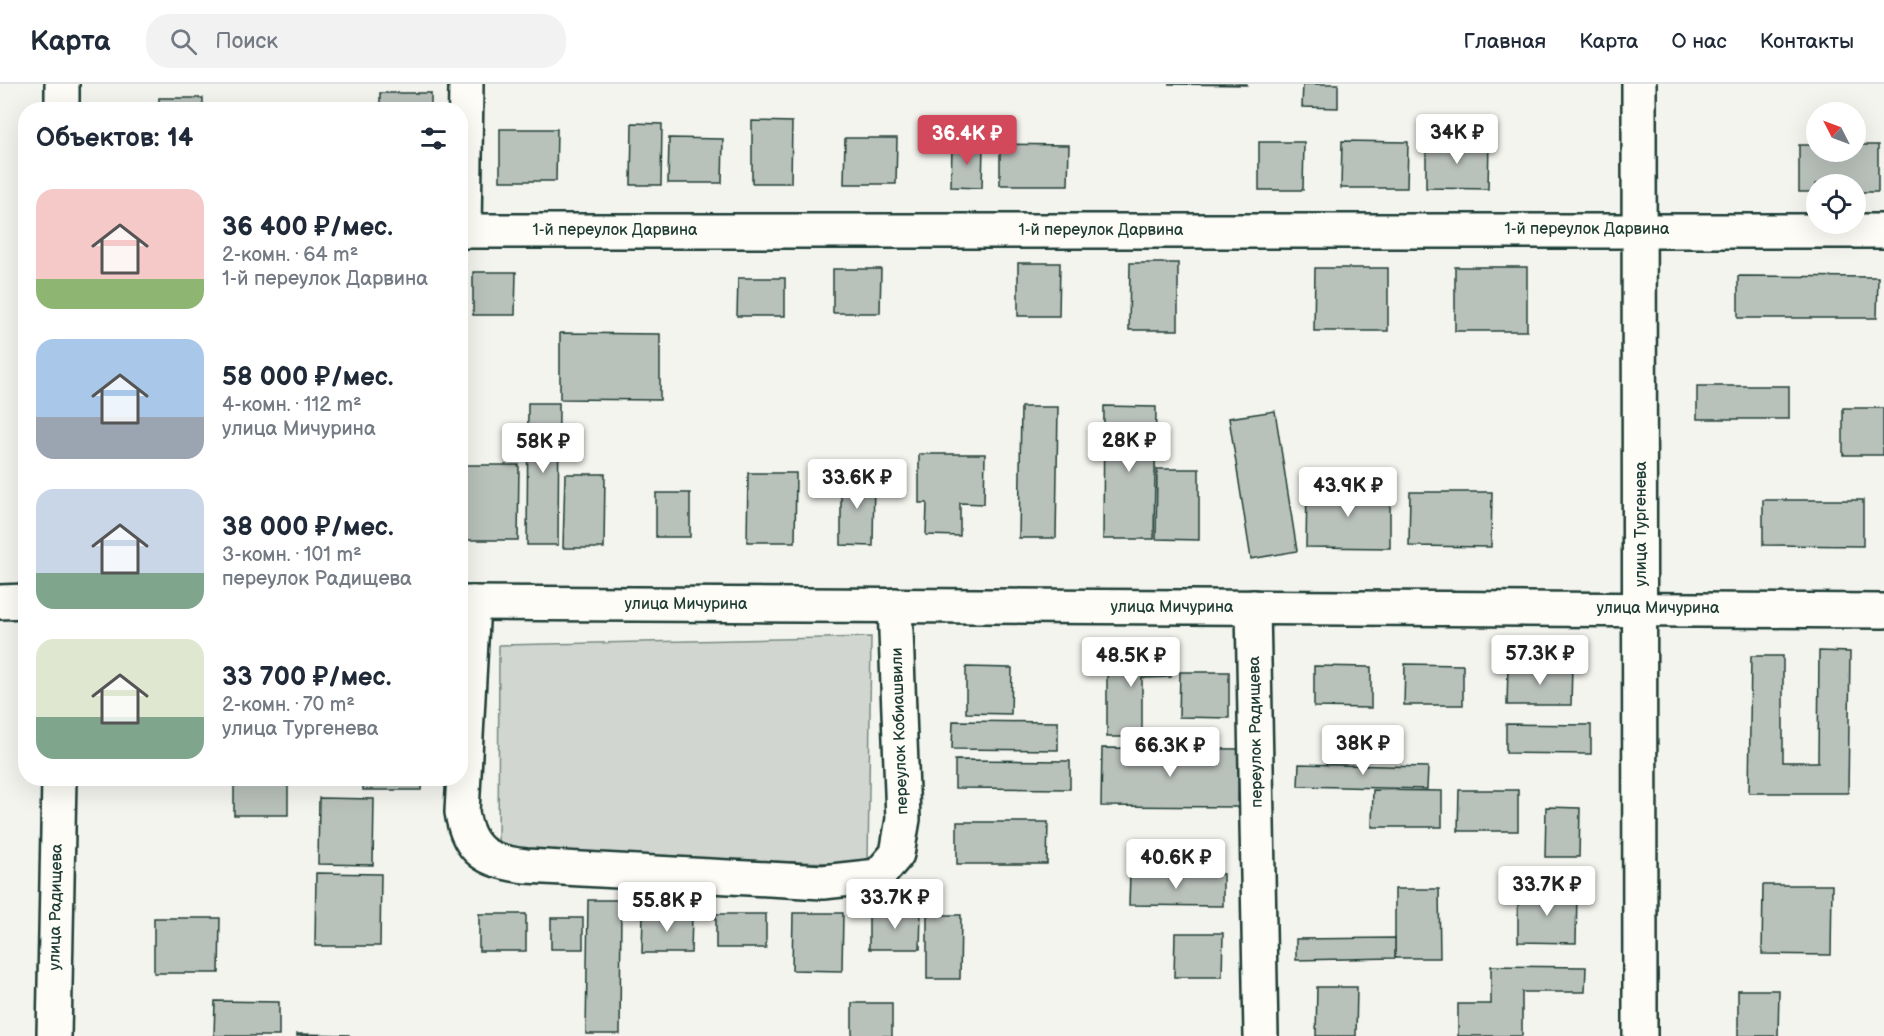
<!DOCTYPE html>
<html lang="ru">
<meta charset="utf-8">
<style>
body{margin:0;font-family:"Balsamiq Sans",sans-serif;background:#f2f2f3;color:#1f2937;height:100vh;display:flex;flex-direction:column;font-size:22px;white-space:nowrap}
*{box-sizing:border-box;margin:0}
p{font-size:20px;color:#747a83}
.icon{flex:none;width:33px;height:33px;fill:none;stroke:currentColor;stroke-width:2;stroke-linecap:round;stroke-linejoin:round}
.map{position:relative;flex:1;overflow:hidden}
.details{position:absolute;left:18px;top:18px;width:450px;height:684px;display:flex;flex-direction:column;background:#fff;border-radius:24px;box-shadow:0 6px 24px #0002}
.details>*{flex:none}
.needle{width:39px;rotate:312deg}
.fabs{position:absolute;left:1806px;top:18px;display:grid;gap:12px}
.fabs a{display:grid;place-items:center;width:60px;height:60px;border-radius:50%;background:#fff;box-shadow:0 6px 24px #0002;font-size:30px}
.price{position:absolute;translate:-50% -51px;padding:0 14px;border-radius:6px;background:#fff;color:#222;font-size:20px;line-height:39px;filter:drop-shadow(0 2px 3px #0008)}
.price::after{content:'';position:absolute;left:50%;top:36px;width:18px;height:14px;margin-left:-9px;background:inherit;clip-path:polygon(0 0,100% 0,50% 100%)}
.price.on{background:#d1495b;color:#fff}
ul{padding:0;list-style:none}
li{display:flex;align-items:center;gap:18px;height:150px;padding:0 18px}
li span{display:grid;place-items:center;flex:none;width:168px;height:120px;border-radius:18px;color:#555}
li>.icon{margin-inline-start:auto}
span .icon{width:72px;height:72px;fill:#fffc;stroke-width:1}
li b{font-size:26px}
h2{display:flex;justify-content:space-between;align-items:center;height:72px;padding:0 18px;font-size:26px}
header{display:flex;align-items:center;gap:36px;box-sizing:border-box;height:84px;padding:0 30px;background:#fff;border-bottom:2px solid #e0e1e3}
header strong{font-size:28px}
nav{display:flex;gap:33px;margin-inline-start:auto;font-size:21px}
.search{width:420px;height:54px;background:#f2f2f3;display:flex;align-items:center;gap:15px;box-sizing:border-box;padding:0 21px;border-radius:24px;color:#747a83;font-size:22px}
.map>svg:first-child{display:block}
</style>
<header>
<strong>Карта</strong>
<div class="search"><svg class="icon" aria-label="search" viewBox="0 0 24 24"><circle cx="10" cy="10" r="6"/><path d="M15 15l6 6"/></svg>Поиск</div>
<nav><a>Главная</a><a>Карта</a><a>О нас</a><a>Контакты</a></nav>
</header>
<div class="map">
<svg width="1884" height="952" viewBox="0 0 1884 952">
<rect width="100%" height="100%" fill="#f4f4ef"/>
<filter id="ink" filterUnits="userSpaceOnUse"><feTurbulence type="fractalNoise" baseFrequency=".0167" numOctaves="2"/><feDisplacementMap in="SourceGraphic" scale="12" xChannelSelector="R" yChannelSelector="G"/><feConvolveMatrix kernelMatrix="1 2 1 2 8 2 1 2 1" color-interpolation-filters="sRGB"/></filter>
<g filter="url(#ink)">
<!-- green -->
<path fill="#d1d6d1" stroke="#788a82" stroke-width="1.5" d="M871,553l-3,227 -370,-11 1,-208z"/>
<!-- building -->
<g fill="#b9c1bb" stroke="#1f3d34" stroke-width="1.5">
<path d="M1168,0h79v1z"/>
<path d="M1303,0h35v24l-36,-1z"/>
<rect x="380" y="9" width="51" height="17"/>
<rect x="159" y="14" width="44" height="12"/>
<path d="M752,37l40,1 -1,61h-39z"/>
<path d="M632,39l30,1 -1,61h-30z"/>
<path d="M500,45h57l-1,52h-56z"/>
<path d="M669,54l54,1 -1,44h-54z"/>
<path d="M845,54h52l-1,46h-52z"/>
<path d="M1342,57l66,1 -1,46h-66z"/>
<path d="M1259,58h45l-1,48h-44z"/>
<path d="M1426,58h63l-1,47 -62,-1z"/>
<path d="M1000,60l69,1 -1,40h-68z"/>
<path d="M952,61l31,1 -1,42 -31,-1z"/>
<path d="M1799,61h17v7h40v-7h22v47h-22v-8h-40v8h-17z"/>
<path d="M1018,179h42l-1,53h-41z"/>
<path d="M1130,179h48v67h-49z"/>
<rect x="1455" y="183" width="72" height="64"/>
<path d="M1315,184h73v63h-74z"/>
<path d="M833,185h48l-1,44h-47z"/>
<path d="M473,188h43l-1,43h-42z"/>
<path d="M1738,192l140,1 -1,41h-139z"/>
<path d="M738,194h47v38h-48z"/>
<path d="M560,249l100,1v66l-100,-1z"/>
<rect x="1697" y="302" width="92" height="33"/>
<path d="M528,319h31l-1,142h-31z"/>
<path d="M1104,322l52,1 -2,132h-51z"/>
<path d="M1021,323h37l-2,131h-37z"/>
<rect x="1843" y="324" width="40" height="47"/>
<path d="M1275,327l22,140 -46,8 -22,-141z"/>
<path d="M919,370h66l-1,50 -24,-1v33l-34,-1 1,-32h-8z"/>
<path d="M464,381h55l-1,75h-55z"/>
<path d="M1157,385h42v71l-43,-1z"/>
<path d="M748,389h48l-1,69h-48z"/>
<path d="M565,390h40l-1,74h-41z"/>
<path d="M841,391h33l-1,71 -32,-1z"/>
<path d="M1307,403l83,1v60l-84,-1z"/>
<path d="M1410,408h82l-1,55 -82,-1z"/>
<rect x="656" y="409" width="34" height="44"/>
<path d="M1763,416h100v46l-100,-1z"/>
<path d="M1107,567h64v26l-29,1v59h-35z"/>
<path d="M1819,567l31,1 -2,141h-99l2,-137h32v106h35z"/>
<path d="M1405,580l58,1v40h-59z"/>
<path d="M1314,582l57,1v41l-57,-1z"/>
<path d="M1508,582h64l-1,39h-64z"/>
<path d="M966,583l46,1 -1,46 -45,-1z"/>
<path d="M1180,588h49v46l-50,-1z"/>
<path d="M953,637l105,1v28l-106,-1z"/>
<path d="M1506,640l85,1v29l-85,-1z"/>
<path d="M1102,664l137,1 -1,58 -137,-1z"/>
<path d="M955,676l115,1v28l-115,-1z"/>
<path d="M1299,680l129,3 -1,22 -129,-3z"/>
<rect x="234" y="694" width="54" height="37"/>
<path d="M363,694h59l-1,12h-58z"/>
<path d="M1373,706l69,1v36h-70z"/>
<path d="M1459,706h59v41h-60z"/>
<path d="M319,714l55,1 -1,66 -55,-1z"/>
<path d="M1546,723l34,1 -1,49h-34z"/>
<path d="M957,738h91l-1,42h-90z"/>
<path d="M316,789l65,1 -1,72h-65z"/>
<path d="M1130,789l93,1v32l-94,-1z"/>
<path d="M1763,801h69l-1,70 -69,-1z"/>
<path d="M1395,805h44l1,69h-45z"/>
<path d="M1518,808h59l-1,51 -58,-1z"/>
<path d="M588,816h33l-1,134h-34z"/>
<path d="M869,828h52l-1,37h-51z"/>
<path d="M643,829l49,1 -1,39h-49z"/>
<path d="M793,829h50l-1,58 -50,-1z"/>
<rect x="479" y="830" width="47" height="37"/>
<rect x="716" y="830" width="50" height="34"/>
<path d="M927,831h34l-1,64h-33z"/>
<path d="M154,834h66l-1,55h-65z"/>
<rect x="551" y="834" width="32" height="31"/>
<path d="M1175,849h48l-1,44h-48z"/>
<path d="M1395,854v20l-99,2v-21z"/>
<path d="M1491,882l95,1 -1,25h-63v44h-64v-32h33z"/>
<path d="M1317,903h40l-1,49h-40z"/>
<path d="M1738,906h41l-1,46h-40z"/>
<path d="M215,917l64,1v34h-65z"/>
<rect x="852" y="919" width="40" height="33"/>
<path d="M297,950l52,1v1h-52z"/>
</g>
<g fill="none" stroke-linecap="round" stroke-linejoin="round">
<defs>
<g id="minor">
<path d="M62,0v26"/>
<path d="M466,0l-2,147h1420"/>
<path d="M1639,0l1,952"/>
<path d="M0,518l26,-1"/>
<path d="M460,519l1424,8"/>
<path d="M473,519l-11,209c6,40 26,50 64,54l297,16 55,-6 19,-22 6,-35 -8,-214"/>
<path d="M1253,523l8,429"/>
<path d="M54,952l5,-258"/>
</g>
</defs>
<!-- minor casing -->
<use href="#minor" stroke="#1f3d34" stroke-width="38"/>
<!-- minor -->
<use href="#minor" stroke="#fdfcf7" stroke-width="33"/>
</g>
</g>
<g text-anchor="middle" dominant-baseline="central" stroke-width="5" stroke-linejoin="round" paint-order="stroke">
<!-- street labels -->
<g font-size="16" fill="#1f3d34" stroke="#fdfcf7">
<text x="1587" y="145">1-й переулок Дарвина</text>
<text x="615" y="146">1-й переулок Дарвина</text>
<text x="1101" y="146">1-й переулок Дарвина</text>
<text transform="translate(1641 440) rotate(-90)">улица Тургенева</text>
<text x="686" y="520">улица Мичурина</text>
<text x="1172" y="523">улица Мичурина</text>
<text x="1658" y="524">улица Мичурина</text>
<text transform="translate(900 647) rotate(-92)">переулок Кобиашвили</text>
<text transform="translate(1256 648) rotate(-91)">переулок Радищева</text>
<text transform="translate(56 823) rotate(-89)">улица Радищева</text>
</g>
</g>
</svg>
<div class="fabs">
<a><svg class="needle" viewBox="-14 -14 28 28"><path d="M0-13l5 13h-10z" fill="#e53935"/><path d="M0 13l5-13h-10z" fill="#747a83"/></svg></a>
<a><svg class="icon" aria-label="locate" viewBox="0 0 24 24"><circle cx="12" cy="12" r="6"/><path d="M12 2v4M12 18v4M2 12h4M18 12h4"/></svg></a>
</div>
<b class="price" style="left:1457px;top:81px">34K ₽</b>
<b class="price on" style="left:967px;top:82px">36.4K ₽</b>
<b class="price" style="left:1129px;top:389px">28K ₽</b>
<b class="price" style="left:543px;top:390px">58K ₽</b>
<b class="price" style="left:857px;top:426px">33.6K ₽</b>
<b class="price" style="left:1348px;top:434px">43.9K ₽</b>
<b class="price" style="left:1540px;top:602px">57.3K ₽</b>
<b class="price" style="left:1131px;top:604px">48.5K ₽</b>
<b class="price" style="left:1363px;top:692px">38K ₽</b>
<b class="price" style="left:1170px;top:694px">66.3K ₽</b>
<b class="price" style="left:1176px;top:806px">40.6K ₽</b>
<b class="price" style="left:1547px;top:833px">33.7K ₽</b>
<b class="price" style="left:895px;top:846px">33.7K ₽</b>
<b class="price" style="left:667px;top:849px">55.8K ₽</b>
<section class="details">
<h2>Объектов: 14<svg class="icon" aria-label="filters" viewBox="0 0 24 24"><path d="M4 7h16M4 17h16"/><circle cx="9" cy="7" r="2"/><circle cx="15" cy="17" r="2"/></svg></h2>
<ul>
<li><span style="background:linear-gradient(#f6c9c9 75%,#8fb573 0)"><svg class="icon" aria-label="home" viewBox="0 0 24 24"><path d="M3 11l9-7 9 7M6 9v11h12V9"/></svg></span><div><b>36 400 ₽/мес.</b><p>2-комн. · 64 m²</p><p>1-й переулок Дарвина</p></div></li>
<li><span style="background:linear-gradient(#a9c7e8 65%,#9aa5b1 0)"><svg class="icon" aria-label="home" viewBox="0 0 24 24"><path d="M3 11l9-7 9 7M6 9v11h12V9"/></svg></span><div><b>58 000 ₽/мес.</b><p>4-комн. · 112 m²</p><p>улица Мичурина</p></div></li>
<li><span style="background:linear-gradient(#c9d6e8 70%,#7fa58c 0)"><svg class="icon" aria-label="home" viewBox="0 0 24 24"><path d="M3 11l9-7 9 7M6 9v11h12V9"/></svg></span><div><b>38 000 ₽/мес.</b><p>3-комн. · 101 m²</p><p>переулок Радищева</p></div></li>
<li><span style="background:linear-gradient(#dfe7d0 65%,#7fa58c 0)"><svg class="icon" aria-label="home" viewBox="0 0 24 24"><path d="M3 11l9-7 9 7M6 9v11h12V9"/></svg></span><div><b>33 700 ₽/мес.</b><p>2-комн. · 70 m²</p><p>улица Тургенева</p></div></li>
</ul>
</section>
</div>
